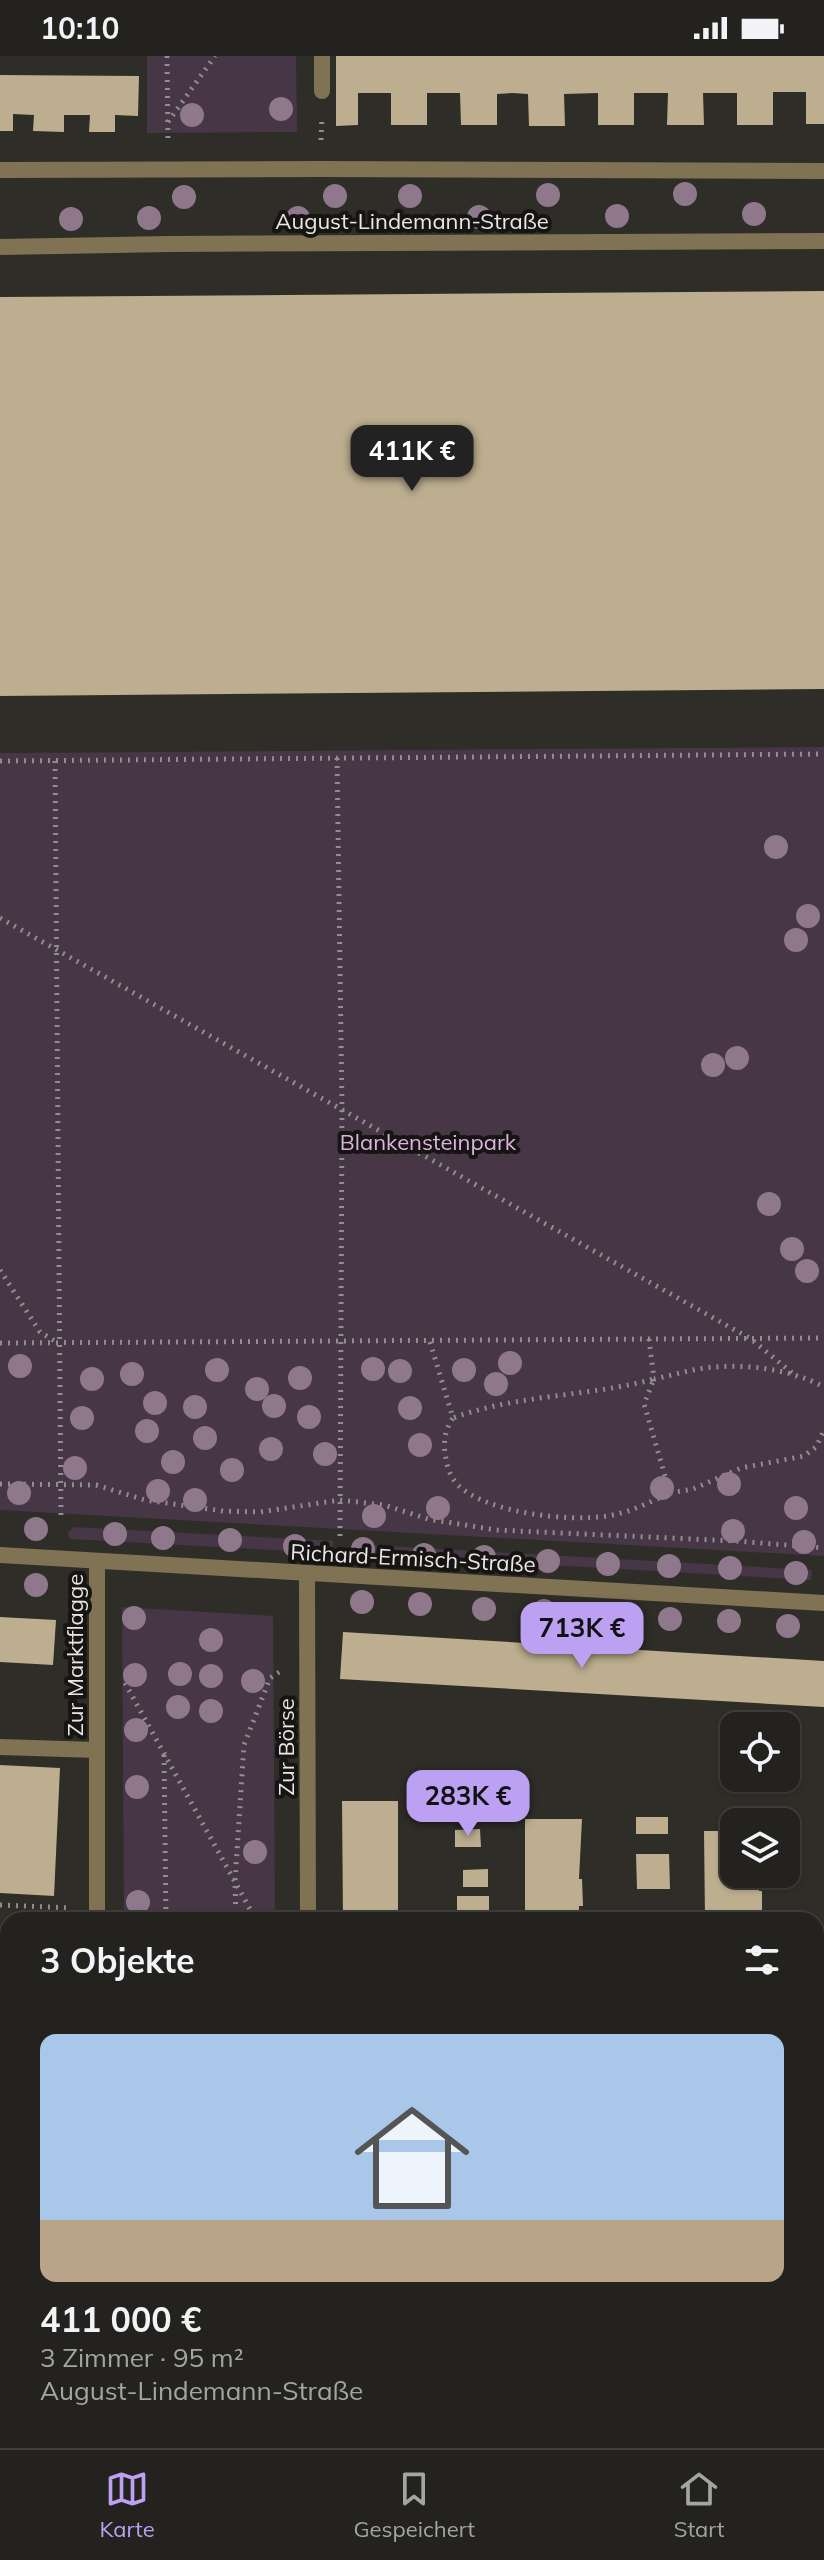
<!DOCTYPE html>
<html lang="de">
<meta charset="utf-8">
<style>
body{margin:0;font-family:Mulish,sans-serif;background:#2f2f2b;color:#f1f3f6;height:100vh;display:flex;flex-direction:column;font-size:30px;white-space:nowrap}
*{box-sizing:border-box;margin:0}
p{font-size:26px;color:#a3a4a4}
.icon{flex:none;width:44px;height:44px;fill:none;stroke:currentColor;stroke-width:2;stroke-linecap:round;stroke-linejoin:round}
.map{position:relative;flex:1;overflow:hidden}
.drawer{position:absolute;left:0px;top:1856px;width:824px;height:536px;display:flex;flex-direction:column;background:#23221e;border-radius:24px 24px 0 0;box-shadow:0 2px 6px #0004,0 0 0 2px #403f3c}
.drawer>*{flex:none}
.buttons{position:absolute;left:720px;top:1656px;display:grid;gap:16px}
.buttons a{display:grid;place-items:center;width:80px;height:80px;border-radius:16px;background:#23221e;box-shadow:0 2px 6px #0004,0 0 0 2px #403f3c;font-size:40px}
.price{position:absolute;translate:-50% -68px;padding:0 18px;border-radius:16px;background:#bca0f2;color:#111;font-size:26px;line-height:52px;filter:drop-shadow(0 2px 4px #0008)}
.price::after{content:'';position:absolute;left:50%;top:48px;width:24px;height:18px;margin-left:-12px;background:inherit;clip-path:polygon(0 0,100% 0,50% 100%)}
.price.on{background:#222;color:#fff}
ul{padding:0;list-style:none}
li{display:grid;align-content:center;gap:16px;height:424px;padding:0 40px}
li span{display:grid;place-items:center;height:248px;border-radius:16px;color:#555}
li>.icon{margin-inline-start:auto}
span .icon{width:144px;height:144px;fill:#fffc;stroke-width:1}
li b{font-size:34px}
h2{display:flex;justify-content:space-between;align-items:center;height:96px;padding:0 40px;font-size:34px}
.status{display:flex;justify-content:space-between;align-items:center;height:56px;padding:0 40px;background:#23221e;direction:ltr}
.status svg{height:22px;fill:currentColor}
.menu{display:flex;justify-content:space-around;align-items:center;height:112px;border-top:2px solid #403f3c;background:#23221e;font-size:22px;color:#a3a4a4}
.menu a{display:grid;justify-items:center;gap:4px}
.menu .on{color:#bca0f2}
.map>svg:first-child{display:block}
</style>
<div class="status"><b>10:10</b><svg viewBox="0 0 49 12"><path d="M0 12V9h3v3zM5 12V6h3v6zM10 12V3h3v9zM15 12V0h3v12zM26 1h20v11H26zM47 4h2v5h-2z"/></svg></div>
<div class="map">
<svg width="824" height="2392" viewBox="0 0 824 2392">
<rect width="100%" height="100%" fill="#2f2d28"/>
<!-- green -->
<g fill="#463646">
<path d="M147,0h149l1,76 -150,1z"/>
<path d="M824,691v809l-824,-46v-757z"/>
<path d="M74,1471l260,14 -3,12 -262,-14 -1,-7z"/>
<path d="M353,1488l459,26 -1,10 -458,-26z"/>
<path d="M122,1551l151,9 2,304h-151z"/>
<rect x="127" y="2384" width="150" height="8"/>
</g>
<!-- building -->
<g fill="#bcae8f">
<path d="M336,0h488v68h-18v-32h-33v33h-36v-32h-34l1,32h-37l1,-32h-34v32h-36v-32l-34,1 1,32h-36l-1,-32 -16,-1 -15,1v31h-36l-1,-32h-33v32h-36v-32h-33v32l-22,1z"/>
<path d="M0,19l139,1 -1,40 -23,-1v17h-26l1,-17h-26v17l-31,-1 1,-16 -21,-1v17h-13z"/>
<path d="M824,235v398l-824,7v-399z"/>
<path d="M0,1561l56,3 -3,45 -53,-3z"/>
<path d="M343,1576l481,29v46l-484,-28z"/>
<path d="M0,1709l60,3 -6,128 -54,-3z"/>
<path d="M342,1745h56v119h-55z"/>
<path d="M456,1746h32l1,17h-33z"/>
<rect x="636" y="1761" width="32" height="17"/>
<path d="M525,1763h57l-3,60h3l1,27h-4v14h-54z"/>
<path d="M480,1773l1,18h-26v-17z"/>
<path d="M704,1775h30v43h24l1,17h3v27l-57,2z"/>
<path d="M636,1798h33l1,35h-33z"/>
<path d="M488,1813v18h-25v-17z"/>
<rect x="457" y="1840" width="32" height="24"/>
<path d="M669,1855v9h-33v-8z"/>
<path d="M0,1959l8,1v45h-8z"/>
<path d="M0,2116l8,1v166l-8,-1z"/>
<path d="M0,2382l42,4 -1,6h-41z"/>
<path d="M345,2384h78l1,8h-79z"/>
<rect x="724" y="2384" width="69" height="8"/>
</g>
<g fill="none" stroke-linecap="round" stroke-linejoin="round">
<!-- path -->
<g stroke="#908f8b" stroke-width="5" stroke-dasharray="2 6" stroke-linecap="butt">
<path d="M167,0l1,85"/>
<path d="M168,66l47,-66"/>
<path d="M321,84l1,-24"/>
<path d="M337,702l5,351 -2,427"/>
<path d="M0,705l824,-7"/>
<path d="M55,705l6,759"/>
<path d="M0,862l751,421 46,38"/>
<path d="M0,1214l40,62 18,11"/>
<path d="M649,1283l5,40c20,-4 41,-11 61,-12 35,-3 78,3 109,20"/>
<path d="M430,1286l23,76c-9,13 -10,27 -7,41 1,9 6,21 13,27 29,27 109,36 148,30 22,-3 43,-14 63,-23l-26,-89 10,-25c-66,18 -136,15 -201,39"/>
<path d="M0,1287l824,-5"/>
<path d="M0,1428l96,1 49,15 78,11 37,1 80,-12 44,5 44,14 68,11 240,11 88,7"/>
<path d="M670,1437l23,-4 48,-21 63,-12 12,-9 8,-16"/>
<path d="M125,1627l131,237"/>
<path d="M164,1699l2,165"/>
<path d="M0,1849l71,3"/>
<path d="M236,1864l-1,-38 9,-137 26,-67 11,-7"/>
<path d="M170,2384v8"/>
<path d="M242,2384v8"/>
</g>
<!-- service -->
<path stroke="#807354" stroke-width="16" d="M0,1691l97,3"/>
<!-- minor -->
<g stroke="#807354" stroke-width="16">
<path d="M322,0v35"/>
<path d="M0,114l321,-1 503,2"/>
<path d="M0,191l169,-3 655,-3"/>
<path d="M0,1499l824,48"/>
<path d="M307,1519l1,345"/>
<path d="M97,1864v-359"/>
<path d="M0,2057l8,1"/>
<path d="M816,2127h8"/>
<path d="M0,2330h8"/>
<path d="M310,2384v8"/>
<path d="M97,2392v-8"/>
</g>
</g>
<!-- trees -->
<g fill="#8f778c">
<circle cx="281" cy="53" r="12"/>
<circle cx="192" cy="59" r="12"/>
<circle cx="685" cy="138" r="12"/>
<circle cx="548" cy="139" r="12"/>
<circle cx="335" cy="140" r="12"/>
<circle cx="410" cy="140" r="12"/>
<circle cx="184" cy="141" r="12"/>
<circle cx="754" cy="158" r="12"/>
<circle cx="617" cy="160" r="12"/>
<circle cx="479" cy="161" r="12"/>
<circle cx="149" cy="162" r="12"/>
<circle cx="298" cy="162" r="12"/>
<circle cx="71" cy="163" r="12"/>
<circle cx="776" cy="791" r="12"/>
<circle cx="808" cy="860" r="12"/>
<circle cx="796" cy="884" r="12"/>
<circle cx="737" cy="1002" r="12"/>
<circle cx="713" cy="1009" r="12"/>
<circle cx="769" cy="1148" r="12"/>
<circle cx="792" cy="1193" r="12"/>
<circle cx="807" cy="1215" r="12"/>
<circle cx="510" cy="1307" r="12"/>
<circle cx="20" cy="1310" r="12"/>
<circle cx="373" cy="1313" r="12"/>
<circle cx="217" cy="1314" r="12"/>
<circle cx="464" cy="1314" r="12"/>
<circle cx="400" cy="1315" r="12"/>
<circle cx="132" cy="1318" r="12"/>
<circle cx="300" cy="1322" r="12"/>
<circle cx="92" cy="1323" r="12"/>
<circle cx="496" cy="1328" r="12"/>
<circle cx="257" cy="1333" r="12"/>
<circle cx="155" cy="1347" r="12"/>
<circle cx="274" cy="1350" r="12"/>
<circle cx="195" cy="1351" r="12"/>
<circle cx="410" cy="1352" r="12"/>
<circle cx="309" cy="1361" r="12"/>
<circle cx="82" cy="1362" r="12"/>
<circle cx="147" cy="1375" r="12"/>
<circle cx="205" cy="1382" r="12"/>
<circle cx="420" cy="1389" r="12"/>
<circle cx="271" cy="1393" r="12"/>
<circle cx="325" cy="1398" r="12"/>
<circle cx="173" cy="1406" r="12"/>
<circle cx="75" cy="1412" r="12"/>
<circle cx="232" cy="1414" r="12"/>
<circle cx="729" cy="1428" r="12"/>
<circle cx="662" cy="1432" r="12"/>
<circle cx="158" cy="1435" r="12"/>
<circle cx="19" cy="1437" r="12"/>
<circle cx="195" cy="1444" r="12"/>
<circle cx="438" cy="1452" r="12"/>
<circle cx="796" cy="1452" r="12"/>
<circle cx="374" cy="1460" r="12"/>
<circle cx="36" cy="1473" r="12"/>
<circle cx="733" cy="1475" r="12"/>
<circle cx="115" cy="1478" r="12"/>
<circle cx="163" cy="1482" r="12"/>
<circle cx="230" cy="1484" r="12"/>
<circle cx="804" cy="1486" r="12"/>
<circle cx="295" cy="1490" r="12"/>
<circle cx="363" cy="1493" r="12"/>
<circle cx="424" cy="1499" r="12"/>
<circle cx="484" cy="1501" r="12"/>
<circle cx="548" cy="1505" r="12"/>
<circle cx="608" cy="1508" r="12"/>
<circle cx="669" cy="1510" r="12"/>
<circle cx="730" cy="1512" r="12"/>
<circle cx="796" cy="1517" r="12"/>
<circle cx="36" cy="1529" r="12"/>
<circle cx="362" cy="1546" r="12"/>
<circle cx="420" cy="1548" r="12"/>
<circle cx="484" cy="1553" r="12"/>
<circle cx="544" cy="1555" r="12"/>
<circle cx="610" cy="1559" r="12"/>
<circle cx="134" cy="1562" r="12"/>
<circle cx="670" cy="1563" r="12"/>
<circle cx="729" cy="1565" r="12"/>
<circle cx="788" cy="1570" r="12"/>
<circle cx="211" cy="1584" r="12"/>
<circle cx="180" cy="1618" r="12"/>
<circle cx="135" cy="1619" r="12"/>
<circle cx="211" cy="1620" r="12"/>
<circle cx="253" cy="1625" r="12"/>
<circle cx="178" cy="1651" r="12"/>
<circle cx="211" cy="1655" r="12"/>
<circle cx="136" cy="1674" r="12"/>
<circle cx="137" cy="1731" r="12"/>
<circle cx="255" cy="1796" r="12"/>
<circle cx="138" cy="1846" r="12"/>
</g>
<g text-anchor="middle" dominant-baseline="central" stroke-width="8" stroke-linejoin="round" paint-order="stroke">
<!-- street labels -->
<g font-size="22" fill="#e8e7e4" stroke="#161513">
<text x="412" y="165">August-Lindemann-Straße</text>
<text transform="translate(413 1502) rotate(3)">Richard-Ermisch-Straße</text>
<text transform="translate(75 1599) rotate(-90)">Zur Marktflagge</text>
<text transform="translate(286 1691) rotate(-90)">Zur Börse</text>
</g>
<!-- park labels -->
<g font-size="22" fill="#deb3dd" stroke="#161513">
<text x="428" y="1086">Blankensteinpark</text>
</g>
</g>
</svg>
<div class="buttons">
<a><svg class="icon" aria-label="locate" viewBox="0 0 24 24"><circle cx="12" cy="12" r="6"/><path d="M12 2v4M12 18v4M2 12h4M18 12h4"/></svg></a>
<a><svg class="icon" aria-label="layers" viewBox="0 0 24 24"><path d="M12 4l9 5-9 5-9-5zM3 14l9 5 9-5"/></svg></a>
</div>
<b class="price on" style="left:412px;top:437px">411K €</b>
<b class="price" style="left:582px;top:1614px">713K €</b>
<b class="price" style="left:468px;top:1782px">283K €</b>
<section class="drawer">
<h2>3 Objekte<svg class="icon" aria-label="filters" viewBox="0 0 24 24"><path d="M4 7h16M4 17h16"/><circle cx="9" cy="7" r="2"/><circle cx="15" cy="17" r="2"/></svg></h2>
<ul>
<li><span style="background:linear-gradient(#a9c7e8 75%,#b9a48a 0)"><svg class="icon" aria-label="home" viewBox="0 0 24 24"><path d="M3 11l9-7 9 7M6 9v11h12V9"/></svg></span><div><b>411 000 €</b><p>3 Zimmer · 95 m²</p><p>August-Lindemann-Straße</p></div></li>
</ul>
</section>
</div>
<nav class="menu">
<a class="on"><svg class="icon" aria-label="map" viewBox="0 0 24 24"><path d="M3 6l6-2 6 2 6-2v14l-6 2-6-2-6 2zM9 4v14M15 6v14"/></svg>Karte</a>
<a><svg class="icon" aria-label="saved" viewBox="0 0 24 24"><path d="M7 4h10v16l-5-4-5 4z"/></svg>Gespeichert</a>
<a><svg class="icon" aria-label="home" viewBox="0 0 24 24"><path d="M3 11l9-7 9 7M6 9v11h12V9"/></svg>Start</a>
</nav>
